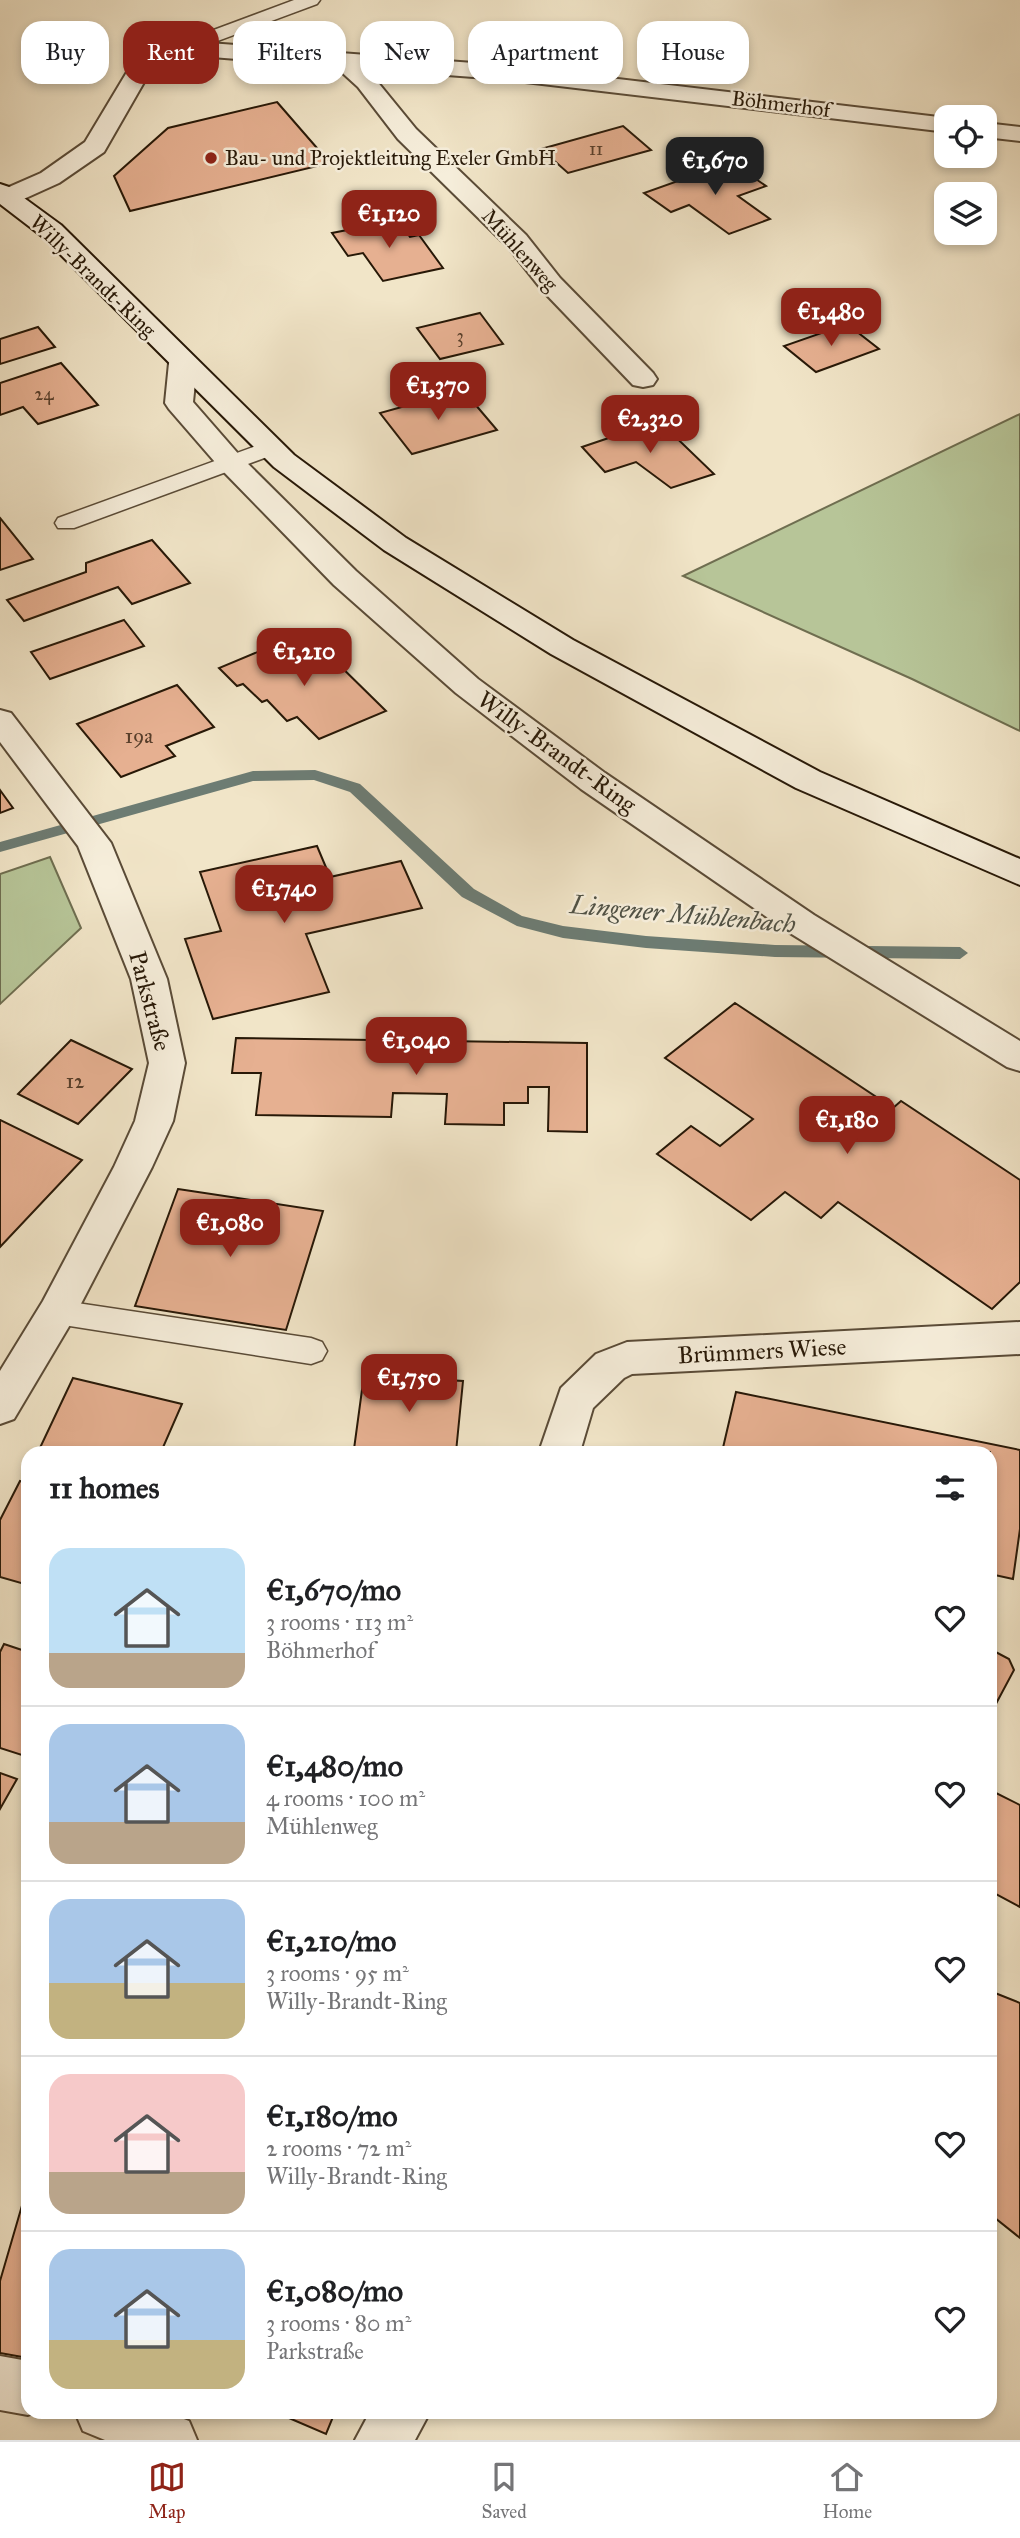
<!DOCTYPE html>
<meta charset="utf-8">
<style>
body{margin:0;font-family:"IM FELL Great Primer",serif;background:#f2f2f2;color:#202124;height:100vh;display:flex;flex-direction:column;font-size:26px;white-space:nowrap}
*{box-sizing:border-box;margin:0}
p{font-size:23px;color:#757577}
.icon{flex:none;width:38px;height:38px;fill:none;stroke:currentColor;stroke-width:2;stroke-linecap:round;stroke-linejoin:round}
.map{position:relative;flex:1;overflow:hidden}
.panel{position:absolute;left:21px;top:1446px;width:976px;height:973px;display:flex;flex-direction:column;background:#fff;border-radius:21px;box-shadow:0 4px 10px #0003}
.panel>*{flex:none}
.top-card{position:absolute;left:21px;top:21px;width:978px;height:63px;display:flex;gap:14px}
.controls{position:absolute;left:934px;top:105px;display:grid;gap:14px}
.controls a{display:grid;place-items:center;width:63px;height:63px;border-radius:14px;background:#fff;box-shadow:0 4px 10px #0003;font-size:35px}
.price{position:absolute;translate:-50% -60px;padding:0 16px;border-radius:14px;background:#8f2418;color:#fff;font-size:23px;line-height:46px;filter:drop-shadow(0 2px 4px #0008)}
.price::after{content:'';position:absolute;left:50%;top:42px;width:21px;height:16px;margin-left:-10px;background:inherit;clip-path:polygon(0 0,100% 0,50% 100%)}
.price.active{background:#222;color:#fff}
ul{padding:0;list-style:none}
li{display:flex;align-items:center;gap:21px;height:175px;padding:0 28px}
li+li{border-top:2px solid #e0e0e0}
li span{display:grid;place-items:center;flex:none;width:196px;height:140px;border-radius:21px;color:#555}
li>.icon{margin-inline-start:auto}
span .icon{width:84px;height:84px;fill:#fffc;stroke-width:1}
li b{font-size:30px}
h2{display:flex;justify-content:space-between;align-items:center;height:84px;padding:0 28px;font-size:30px}
.chip{padding:0 24px;border-radius:21px;background:#fff;box-shadow:0 4px 10px #0003;font-size:24px;line-height:63px}
.chip.active{background:#8f2418;color:#fff}
.dock{display:flex;justify-content:space-around;align-items:center;height:98px;border-top:2px solid #e0e0e0;background:#fff;font-size:19px;color:#757577}
.dock a{display:grid;justify-items:center;gap:4px}
.dock .active{color:#8f2418}
.map>svg:first-child{display:block}
</style>
<div class="map">
<svg width="1020" height="2440" viewBox="0 0 1020 2440">
<rect width="100%" height="100%" fill="#f1e5c8"/>
<filter id="stains"><feTurbulence type="fractalNoise" baseFrequency=".00286" numOctaves="4"/><feColorMatrix values="0 0 0 0 .2 0 0 0 0 .09 0 0 0 0 .02 0 0 0 .5 -.17"/></filter>
<radialGradient id="worn" r=".72"><stop offset=".6" stop-color="#630" stop-opacity="0"/><stop offset="1" stop-color="#630" stop-opacity=".3"/></radialGradient>
<!-- green -->
<g fill="#b7c598" stroke="#6f6e50" stroke-width="2">
<path d="M1020,414v317l-108,-52 -229,-103z"/>
<path d="M50,857l31,71 -81,76v-130z"/>
</g>
<g fill="none" stroke-linecap="round" stroke-linejoin="round">
<!-- stream -->
<path fill="#6d7c73" fill-rule="evenodd" d="M315,770l45,14 114,105 48,27 41,10 83,10 129,9 185,2 8,6 -8,6 -185,-2 -129,-9 -83,-10 -46,-12 -55,-29 -112,-105 -36,-12 -61,1 -253,71v-10l253,-71z"/>
</g>
<!-- building -->
<g fill="#e6b091" stroke="#271807" stroke-width="2">
<path d="M277,102l53,61 -200,48 -16,-35 54,-48z"/>
<path d="M623,126l28,24 -83,23 -27,-24z"/>
<path d="M731,162l35,24 -28,10 32,23 -41,15 -40,-29 -18,7 -27,-19z"/>
<path d="M398,220l12,17 9,-2 24,33 -60,13 -20,-28 -15,3 -16,-23z"/>
<path d="M480,313l23,31 -63,15 -23,-31z"/>
<path d="M847,324l32,25 -63,23 -32,-26z"/>
<path d="M38,327l17,20 -55,17v-25z"/>
<path d="M61,363l37,42 -60,19 -15,-17 -23,8v-32z"/>
<path d="M463,390l34,40 -85,24 -32,-41z"/>
<path d="M659,421l55,53 -43,14 -35,-26 -31,10 -23,-25z"/>
<path d="M0,518l33,41 -33,11z"/>
<path d="M152,540l38,43 -58,21 -14,-17 -94,34 -17,-21 79,-28v-9z"/>
<path d="M124,620l20,26 -94,33 -19,-27z"/>
<path d="M289,639l24,24 17,-7 56,55 -67,28 -22,-22 -10,4 -20,-21 -5,2 -19,-18 -6,2 -18,-18z"/>
<path d="M177,685l37,42 -48,19 9,10 -54,21 -44,-53z"/>
<path d="M0,790l13,18 -13,5z"/>
<path d="M317,846l13,31 71,-16 21,47 -116,26 23,58 -116,27 -28,-80 36,-8 -21,-59z"/>
<path d="M735,1003l158,105 8,-7 119,79v102l-28,27 -154,-107 -17,16 -36,-26 -34,28 -94,-66 34,-28 29,20 33,-27 -88,-61z"/>
<path d="M236,1038l351,5v89l-39,-1 1,-44h-21v16h-24v22l-59,-1 2,-30 -54,-1 -2,24 -135,-2 5,-42h-29z"/>
<path d="M71,1040l61,29 -54,55 -60,-30z"/>
<path d="M0,1120l82,40 -82,87z"/>
<path d="M178,1189l145,22 -37,119 -151,-24z"/>
<path d="M364,1375l99,6 -7,71 -102,-3z"/>
<path d="M73,1378l109,26 -21,48h-123z"/>
<path d="M736,1392l284,58v79l-7,50 -23,-5v-122h-268z"/>
<path d="M20,1481l8,2v102l-28,-8v-57z"/>
<path d="M4,1644l24,8v105l-28,-9v-96z"/>
<path d="M990,1649l19,10 5,11 -24,45z"/>
<path d="M0,1773l17,6 -17,30z"/>
<path d="M990,1790l30,15v102l-30,-16z"/>
<path d="M990,1991l30,12v235l-30,-24z"/>
<path d="M28,2185v173l-28,-5v-72z"/>
<path d="M275,2412h60l-9,22z"/>
</g>
<g fill="none" stroke-linecap="round" stroke-linejoin="round">
<defs>
<g id="lane">
<path d="M294,0h26l-3,4 -129,48h-12l-3,-4 3,-4z"/>
<path d="M270,441l8,2 3,5 -3,5 -204,75h-16l-3,-5 3,-5z"/>
<path d="M57,1300l254,38 11,4 5,9 -5,9 -11,4 -254,-40 -11,-3 -4,-9 4,-9z"/>
</g>
<g id="street">
<path d="M182,41l318,24 447,53v14l-447,-53 -133,-10 49,60 110,106 34,43 93,95 4,6 -4,6 -10,2 -10,-2 -91,-95 -34,-43 -110,-108 -40,-52 -22,-20 -150,-12 -39,22 -43,75 -45,31 -42,19 -9,3 -8,-2v-12l41,-18 44,-31 45,-75z"/>
<path d="M985,123l35,4v14l-35,-4z"/>
<path d="M183,355l10,2 4,6 -4,39 48,55 115,114 122,108 127,94 209,142 206,126v30l-13,-4 -217,-134 -209,-144 -125,-96 -122,-108 -113,-116 -52,-60 -4,-6 4,-40 4,-6z"/>
<path d="M0,710l11,3 100,130 56,136 18,84 -12,58 -21,46 -81,156 -57,96 -14,5v-53l43,-70 71,-134 21,-46 14,-58 -18,-84 -53,-133 -78,-104z"/>
<path d="M1020,1322v32l-388,20 -8,4 -31,30 -13,44h-41l22,-64 35,-34 31,-12z"/>
<path d="M0,2356l28,5v51h8l-8,3 -28,-5z"/>
<path d="M75,2412h91l23,9 8,19h-92l-22,-9z"/>
<path d="M370,2412h60l-15,28h-60z"/>
</g>
<path id="secondary" d="M0,184l9,3 52,38 233,230 112,83 167,102 247,132 200,87v26l-224,-97 -245,-134 -167,-104 -110,-83 -231,-230 -43,-33z"/>
</defs>
<!-- lane casing -->
<use href="#lane" stroke="#5a4b37" stroke-width="3"/>
<!-- street casing -->
<use href="#street" stroke="#5a4b37" stroke-width="4"/>
<!-- secondary casing -->
<use href="#secondary" stroke="#271807" stroke-width="4"/>
<!-- lane -->
<use href="#lane" fill="#f6eedb" fill-rule="evenodd"/>
<!-- street -->
<use href="#street" fill="#f6eedb" fill-rule="evenodd"/>
<!-- secondary -->
<use href="#secondary" fill="#f6eedb" fill-rule="evenodd"/>
</g>
<!-- markers -->
<circle fill="#8f2418" stroke="#f6eedb" stroke-width="2.5" cx="211" cy="158" r="7"/>
<g text-anchor="middle" dominant-baseline="central" stroke-width="5" stroke-linejoin="round" paint-order="stroke">
<!-- far-number labels -->
<g font-size="18" fill="#573e2a">
<text x="596" y="149">11</text>
<text x="460" y="336">3</text>
<text x="44" y="394">24</text>
</g>
<!-- far-street labels -->
<g font-size="21" fill="#271807" stroke="#f6eedb">
<text transform="translate(781 104) rotate(7)">Böhmerhof</text>
<text transform="translate(520 250) rotate(48)">Mühlenweg</text>
<text transform="translate(93 276) rotate(44)">Willy-Brandt-Ring</text>
</g>
<!-- far-poi labels -->
<g font-size="21" fill="#271807" stroke="#f6eedb" text-anchor="start">
<text x="225" y="158">Bau- und Projektleitung Exeler GmbH</text>
</g>
<!-- number labels -->
<g font-size="21" fill="#573e2a">
<text x="139" y="736">19a</text>
<text x="75" y="1081">12</text>
</g>
<!-- street labels -->
<g font-size="24" fill="#271807" stroke="#f6eedb">
<text transform="translate(557 752) rotate(36)">Willy-Brandt-Ring</text>
<text transform="translate(150 1001) rotate(75)">Parkstraße</text>
<text transform="translate(762 1351) rotate(-3)">Brümmers Wiese</text>
</g>
<!-- water labels -->
<g font-size="26" font-style="italic" fill="#505246" stroke="#f6eedb">
<text transform="translate(683 914) rotate(5)">Lingener Mühlenbach</text>
</g>
</g>
<rect width="100%" height="100%" filter="url(#stains)"/>
<rect width="100%" height="100%" fill="url(#worn)"/>
</svg>
<div class="controls">
<a><svg class="icon" aria-label="locate" viewBox="0 0 24 24"><circle cx="12" cy="12" r="6"/><path d="M12 2v4M12 18v4M2 12h4M18 12h4"/></svg></a>
<a><svg class="icon" aria-label="layers" viewBox="0 0 24 24"><path d="M12 4l9 5-9 5-9-5zM3 14l9 5 9-5"/></svg></a>
</div>
<b class="price active" style="left:715px;top:197px">€1,670</b>
<b class="price" style="left:389px;top:250px">€1,120</b>
<b class="price" style="left:831px;top:348px">€1,480</b>
<b class="price" style="left:438px;top:422px">€1,370</b>
<b class="price" style="left:650px;top:455px">€2,320</b>
<b class="price" style="left:304px;top:688px">€1,210</b>
<b class="price" style="left:284px;top:925px">€1,740</b>
<b class="price" style="left:416px;top:1077px">€1,040</b>
<b class="price" style="left:847px;top:1156px">€1,180</b>
<b class="price" style="left:230px;top:1259px">€1,080</b>
<b class="price" style="left:409px;top:1414px">€1,750</b>
<div class="top-card">
<a class="chip">Buy</a>
<a class="chip active">Rent</a>
<a class="chip">Filters</a>
<a class="chip">New</a>
<a class="chip">Apartment</a>
<a class="chip">House</a>
</div>
<section class="panel">
<h2>11 homes<svg class="icon" aria-label="filters" viewBox="0 0 24 24"><path d="M4 7h16M4 17h16"/><circle cx="9" cy="7" r="2"/><circle cx="15" cy="17" r="2"/></svg></h2>
<ul>
<li><span style="background:linear-gradient(#bfe0f5 75%,#b9a48a 0)"><svg class="icon" aria-label="home" viewBox="0 0 24 24"><path d="M3 11l9-7 9 7M6 9v11h12V9"/></svg></span><div><b>€1,670/mo</b><p>3 rooms · 113 m²</p><p>Böhmerhof</p></div><svg class="icon" aria-label="heart" viewBox="0 0 24 24"><path d="M12 20l-8-8c-3-5 5-10 8-4 3-6 11-1 8 4z"/></svg></li>
<li><span style="background:linear-gradient(#a9c7e8 70%,#b9a48a 0)"><svg class="icon" aria-label="home" viewBox="0 0 24 24"><path d="M3 11l9-7 9 7M6 9v11h12V9"/></svg></span><div><b>€1,480/mo</b><p>4 rooms · 100 m²</p><p>Mühlenweg</p></div><svg class="icon" aria-label="heart" viewBox="0 0 24 24"><path d="M12 20l-8-8c-3-5 5-10 8-4 3-6 11-1 8 4z"/></svg></li>
<li><span style="background:linear-gradient(#a9c7e8 60%,#c2b280 0)"><svg class="icon" aria-label="home" viewBox="0 0 24 24"><path d="M3 11l9-7 9 7M6 9v11h12V9"/></svg></span><div><b>€1,210/mo</b><p>3 rooms · 95 m²</p><p>Willy-Brandt-Ring</p></div><svg class="icon" aria-label="heart" viewBox="0 0 24 24"><path d="M12 20l-8-8c-3-5 5-10 8-4 3-6 11-1 8 4z"/></svg></li>
<li><span style="background:linear-gradient(#f6c9c9 70%,#b9a48a 0)"><svg class="icon" aria-label="home" viewBox="0 0 24 24"><path d="M3 11l9-7 9 7M6 9v11h12V9"/></svg></span><div><b>€1,180/mo</b><p>2 rooms · 72 m²</p><p>Willy-Brandt-Ring</p></div><svg class="icon" aria-label="heart" viewBox="0 0 24 24"><path d="M12 20l-8-8c-3-5 5-10 8-4 3-6 11-1 8 4z"/></svg></li>
<li><span style="background:linear-gradient(#a9c7e8 65%,#c2b280 0)"><svg class="icon" aria-label="home" viewBox="0 0 24 24"><path d="M3 11l9-7 9 7M6 9v11h12V9"/></svg></span><div><b>€1,080/mo</b><p>3 rooms · 80 m²</p><p>Parkstraße</p></div><svg class="icon" aria-label="heart" viewBox="0 0 24 24"><path d="M12 20l-8-8c-3-5 5-10 8-4 3-6 11-1 8 4z"/></svg></li>
</ul>
</section>
</div>
<nav class="dock">
<a class="active"><svg class="icon" aria-label="map" viewBox="0 0 24 24"><path d="M3 6l6-2 6 2 6-2v14l-6 2-6-2-6 2zM9 4v14M15 6v14"/></svg>Map</a>
<a><svg class="icon" aria-label="saved" viewBox="0 0 24 24"><path d="M7 4h10v16l-5-4-5 4z"/></svg>Saved</a>
<a><svg class="icon" aria-label="home" viewBox="0 0 24 24"><path d="M3 11l9-7 9 7M6 9v11h12V9"/></svg>Home</a>
</nav>
